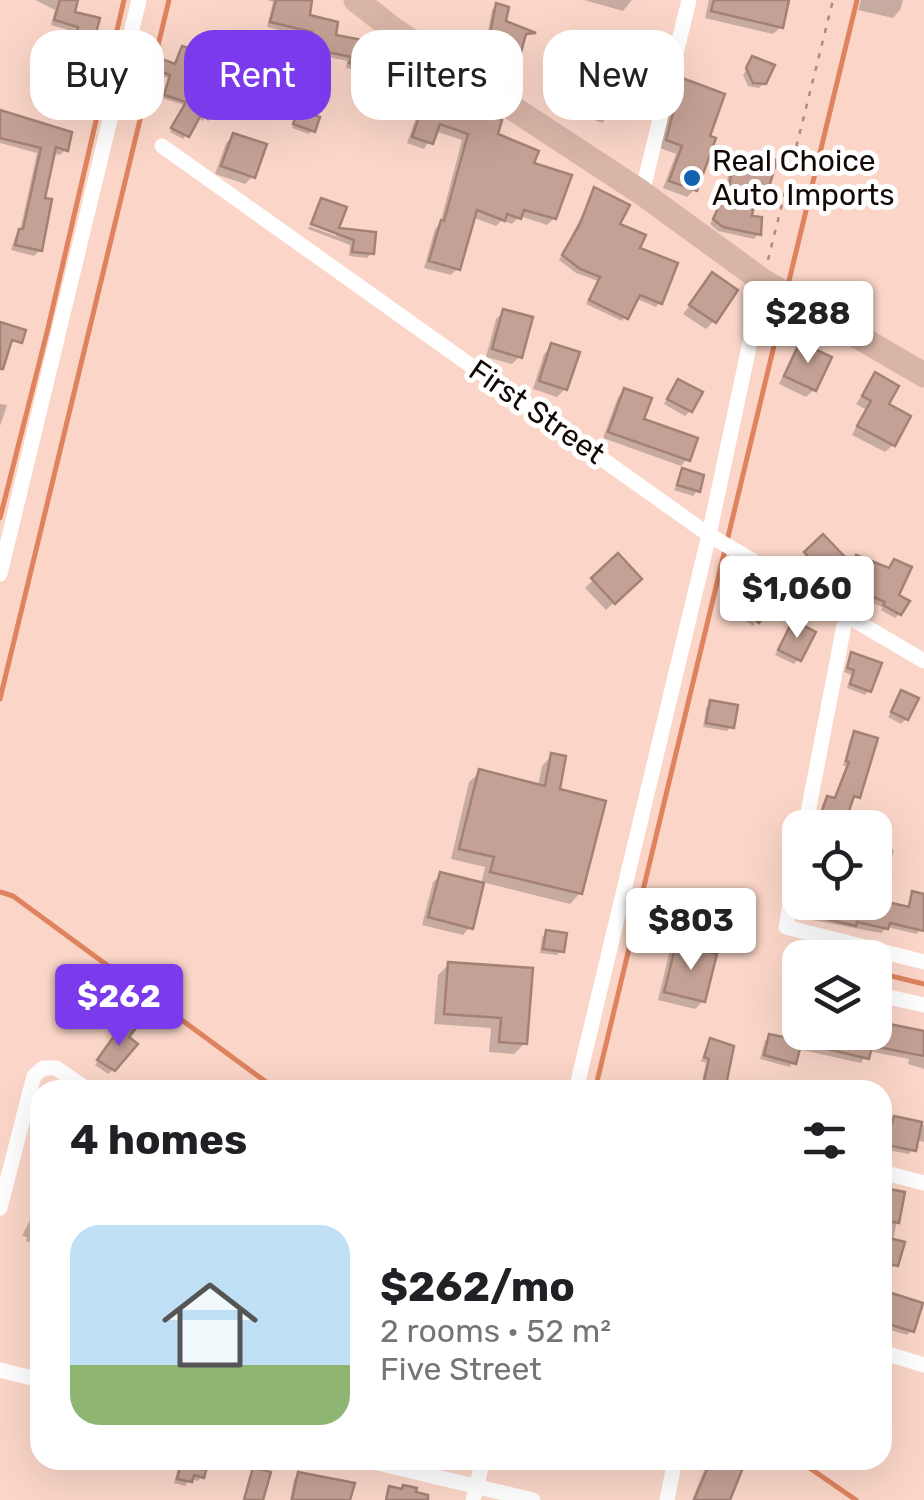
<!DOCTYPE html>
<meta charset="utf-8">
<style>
body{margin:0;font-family:Rubik,sans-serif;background:#f2f2f2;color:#202124;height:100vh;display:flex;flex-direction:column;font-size:38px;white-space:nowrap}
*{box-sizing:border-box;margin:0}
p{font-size:32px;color:#757577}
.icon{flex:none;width:55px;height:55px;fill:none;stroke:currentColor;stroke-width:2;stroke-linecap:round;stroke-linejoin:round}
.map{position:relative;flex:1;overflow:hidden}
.panel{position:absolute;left:30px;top:1080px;width:862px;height:390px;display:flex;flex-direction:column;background:#fff;border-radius:30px;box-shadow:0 10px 40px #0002}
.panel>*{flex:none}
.guide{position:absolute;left:30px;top:30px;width:865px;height:90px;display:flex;gap:20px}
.buttons{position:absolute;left:782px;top:810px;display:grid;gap:20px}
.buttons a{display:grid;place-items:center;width:110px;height:110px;border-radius:20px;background:#fff;box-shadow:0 10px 40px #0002;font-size:50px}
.price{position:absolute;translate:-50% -85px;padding:0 22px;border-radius:10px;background:#fff;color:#222;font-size:32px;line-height:65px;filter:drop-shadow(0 2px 5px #0008)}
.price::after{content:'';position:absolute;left:50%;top:60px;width:30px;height:22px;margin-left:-15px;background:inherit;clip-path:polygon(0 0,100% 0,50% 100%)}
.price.active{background:#7c3aed;color:#fff}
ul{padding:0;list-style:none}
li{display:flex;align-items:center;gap:30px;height:250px;padding:0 40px}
li span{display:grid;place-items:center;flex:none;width:280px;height:200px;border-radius:30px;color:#555}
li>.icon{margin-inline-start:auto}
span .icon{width:120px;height:120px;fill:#fffc;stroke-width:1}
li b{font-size:42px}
h2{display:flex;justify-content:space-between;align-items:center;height:120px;padding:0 40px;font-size:42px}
.chip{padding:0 35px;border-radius:30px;background:#fff;box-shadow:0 10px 40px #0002;font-size:35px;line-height:90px}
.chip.active{background:#7c3aed;color:#fff}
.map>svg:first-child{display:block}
</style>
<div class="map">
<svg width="924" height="1500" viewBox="0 0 924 1500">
<rect width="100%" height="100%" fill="#fbd6c8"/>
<!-- shadow -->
<g fill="#0003">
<path d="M35,0h41l-4,14 18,33 -5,5 -14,-4 4,-16 -24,-7 4,-15z"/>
<path d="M267,0h43l-3,17 59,49 -5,5 -15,-3 1,-7 -42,-9 3,-15 -41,-10 6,-25z"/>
<path d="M584,0h48l-9,11z"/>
<path d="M709,0h78l-6,27 -8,7 -68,-16z"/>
<path d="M861,0h42l-3,10 -7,8 -35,-8z"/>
<path d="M496,5l7,17 28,12 -9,3 -4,17 -5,5h-10l2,-13h-4v-9h-14l5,-27z"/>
<path d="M180,53l23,34 3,30 -3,4 -6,-4 -14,22 -13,-7 14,-27 -22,-7 6,-20 -12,-4 7,-12 11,4z"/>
<path d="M753,59l11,24 -5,5 -11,-2 -5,-11z"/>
<path d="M589,70l21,45 -8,8 -33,-13 12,-32z"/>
<path d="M682,81l25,57 -12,51 -8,8 -24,-9 13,-34 -16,-6 15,-59z"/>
<path d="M311,82l2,48 -4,4 -17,-6z"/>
<path d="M428,95l67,40 36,29 23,54 -7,7 -27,-9 -8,8 -10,-4 -6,6 -24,-9 -14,51 -7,7 -27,-7 11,-39 5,-5 22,-84 -27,-9 -11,18 -17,-6 15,-42z"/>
<path d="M0,112l66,37 -6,6 -8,-2 -10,47 -2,50 -6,6 -23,-6 4,-13 5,-6 17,-78 -37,-10z"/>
<path d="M233,136l19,41 -7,7 -30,-10 11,-31z"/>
<path d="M735,154l30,39 -5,5h-7l-4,20 9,16 -4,5 -36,-8 -8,-7 6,-12 8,-5 6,-48z"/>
<path d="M595,190l21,35 21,25 23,52 -4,5 -21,-9 -13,23 -36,-17 12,-23 -22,-8 -17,-13z"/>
<path d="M322,201l14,29 38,4 -2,19 -5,5 -18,-2 1,-11 -42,-16 1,-3 27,10v-5l-25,-9z"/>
<path d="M712,276l2,45 -8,8 -23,-15z"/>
<path d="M504,312l16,44 -8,8 -26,-7 10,-38z"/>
<path d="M801,345l13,45 -8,7 -27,-13 14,-31z"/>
<path d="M552,346l13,43 -8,8 -24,-8 11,-35z"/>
<path d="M875,376l11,29 7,40 -8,7 -33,-17 13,-26 -9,-5z"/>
<path d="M674,386l16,25 -5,5 -21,-12z"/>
<path d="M624,391l17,30 46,38 -6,7 -78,-28 15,-41z"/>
<path d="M0,404l7,1 -7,21z"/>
<path d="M683,471l14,20 -4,5 -19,-6z"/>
<path d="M823,538l17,18 -21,20 -17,-18z"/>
<path d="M618,557l20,22 -32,31 -21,-22z"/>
<path d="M857,558l31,12 6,-8 5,52 -4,4 -14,-8 1,-3 -41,-18z"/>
<path d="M732,607l23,16 -2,3 -23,-16z"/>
<path d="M789,628l9,32 -4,4 -19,-9z"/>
<path d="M851,655l18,35 -4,5 -18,-7 4,-13 -7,-3z"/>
<path d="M902,693l4,26 -5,5 -13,-7z"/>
<path d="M711,703l20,23 -4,5 -24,-4 3,-19z"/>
<path d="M855,734l3,63 -8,3 -8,24 -9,4 -16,-6 6,-19 5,-4 5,1 13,-34h-3l7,-27z"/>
<path d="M552,755l28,138 -10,11 -88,-22 -12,45 -7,8 -41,-10 11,-43 8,-7 40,10 4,-18 -34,-8 18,-77 11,-10 58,14 4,-20z"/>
<path d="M886,848l8,2 -3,10 -8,-2z"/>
<path d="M656,893l12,2 -3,15 -5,5 -12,-2 3,-15z"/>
<path d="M913,894l11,3v23l-7,14 -30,-7 -6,6 -79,-15 2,-16h71l31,7z"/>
<path d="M547,932l14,18 -4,5 -17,-2 2,-16z"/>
<path d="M677,947l26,54 -8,8 -37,-9 11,-46z"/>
<path d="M448,965l83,6 -6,72 -11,11 -25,-2 2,-24 -57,-4 4,-49z"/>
<path d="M875,1012l3,1 -3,11 49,11v34l-16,-5 1,-5 -41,-8 -7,12 -64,-14 -7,18 -30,-8 5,-18 5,-4 32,7 5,-12h68z"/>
<path d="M113,1040v30l-5,4 -13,-9z"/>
<path d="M711,1041l12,43 46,6h-69l6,-27 -5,-2z"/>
<path d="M794,1085l17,5h-22z"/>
<path d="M895,1119l29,6v17l-18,-4 -1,5 19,6 -10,-2 -5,7 -27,-5v-26l7,2z"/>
<path d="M882,1190l20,4 -9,47 3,23 -5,5 -9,-2z"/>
<path d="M40,1211v34l-14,-4 1,-4 -5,-1 8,-16z"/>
<path d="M882,1287l29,44 -4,4 -23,-7 3,-9 -5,-1z"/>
<path d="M180,1460h27l-5,16 -4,5 -8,-2 -5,7 -11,-3z"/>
<path d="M708,1460h26l-10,40h-32z"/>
<path d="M299,1475l49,25h-58l4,-21z"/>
</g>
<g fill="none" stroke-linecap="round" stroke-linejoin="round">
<!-- stream -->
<g stroke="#de835e" stroke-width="5">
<path d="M788,285l69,-285"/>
<path d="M0,518l48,-190 76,-328"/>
<path d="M0,699l169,-699"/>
<path d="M0,892l13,4 264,194"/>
<path d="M799,954l15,4"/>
<path d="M875,972l49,12"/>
<path d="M595,1090l190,-790"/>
<path d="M798,1460l58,40"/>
</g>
</g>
<!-- building -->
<g fill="#c4a194" stroke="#a38274" stroke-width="2.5">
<path d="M60,0h18l-3,12 25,6 -8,30 -18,-4 4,-17 -24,-7z"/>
<path d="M276,0h36l-2,15 28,7 -2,13 37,7 -5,25 -19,-4 2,-6 -43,-9 4,-16 -42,-10z"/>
<path d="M714,0h75l-6,28 -72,-17z"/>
<path d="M496,3l13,4 -3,14 30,12 -10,1 -6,22h-14l2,-14h-4l1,-8h-15z"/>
<path d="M182,46l37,11 -13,29 16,8 -14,25 -7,-4 -12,22 -18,-9 15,-26 -22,-7 6,-20 -12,-5 4,-11 13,5z"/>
<path d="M752,56l23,9 -9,19 -13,-1 -7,-15z"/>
<path d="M588,67l38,15 -14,34 -37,-14z"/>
<path d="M682,78l43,16 -15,42 6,2 -19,53 -28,-10 13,-35 -16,-6z"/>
<path d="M311,80l13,4 -10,31 6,2 -5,15 -22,-8z"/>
<path d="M428,92l31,10 -2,4 42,13 3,1 -4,14 41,17 -5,12 38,12 -16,44 -32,-9 -3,9 -14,-5 -2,7 -28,-11 -17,60 -31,-9 12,-41 3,1 24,-87 -28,-10 -7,20 -21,-7z"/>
<path d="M0,110l72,22 -4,19 -12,-4 -11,51 7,1 -10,52 -27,-6 4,-16h4l18,-81 -41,-10z"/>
<path d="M233,133l34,11 -12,34 -34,-12z"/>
<path d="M734,152l43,8 -10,34h-11l-4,22 10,1 -1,18 -38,-8 -10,-8 7,-15 7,1z"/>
<path d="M594,187l36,18 -10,19 26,11 -6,13 38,15 -16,41 -22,-9 -12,24 -39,-19 11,-23 -20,-8 -18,-14 18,-31z"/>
<path d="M321,198l26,9 -8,21 37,4 -2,22 -22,-2 2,-12 -43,-16z"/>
<path d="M712,272l26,18 -22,33 -27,-18z"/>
<path d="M503,309l30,8 -11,41 -30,-9z"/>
<path d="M0,322l26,8 -4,13 -10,-3 -9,29h-3z"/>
<path d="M800,342l32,15 -16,34 -32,-15z"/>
<path d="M551,343l29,9 -13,38 -28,-9z"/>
<path d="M875,372l24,14 -10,18 22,12 -16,30 -38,-20 14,-25 -9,-5z"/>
<path d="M678,379l25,13 -11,20 -25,-13z"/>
<path d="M624,388l28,10 -8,21 54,19 -8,23 -82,-29z"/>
<path d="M682,468l22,7 -4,17 -23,-7z"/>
<path d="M823,534l21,22 -19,18 -21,-22z"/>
<path d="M618,553l24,26 -27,25 -24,-26z"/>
<path d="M856,555l33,13 5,-9 18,8 -13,28 11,6 -9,14 -18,-10 2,-3 -41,-18z"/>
<path d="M747,583l27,19 -15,21 -26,-19z"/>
<path d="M793,620l23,12 -15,29 -23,-11z"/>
<path d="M851,652l31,11 -11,29 -21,-8 4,-14 -7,-2z"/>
<path d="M901,690l18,8 -11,22 -17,-8z"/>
<path d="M710,700l28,5 -4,23 -28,-5z"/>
<path d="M854,731l24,7 -18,60 -6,-2 -10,30 -24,-9 7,-21 8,2 14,-36 -3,-1z"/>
<path d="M551,753l15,3 -6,33 46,12 -24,93 -92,-22 4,-15 -35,-8 20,-80 66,17z"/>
<path d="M440,872l44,11 -11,46 -45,-12z"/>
<path d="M912,891l12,3v37l-34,-8 -2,6 -31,-7 -1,4 -51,-12 2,-12h68v-3l34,8z"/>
<path d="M546,930l21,3 -3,19 -21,-3z"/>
<path d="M676,944l41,10 -12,48 -41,-10z"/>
<path d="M448,962l85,6 -6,76 -28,-2 2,-24 -57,-4z"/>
<path d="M875,1021l49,10v25l-52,-10 -3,13 -63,-15 2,-12h67z"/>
<path d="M140,1023l-11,14 9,7 -23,27 -18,-11 20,-28z"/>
<path d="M769,1034l33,7 -6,23 -32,-9z"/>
<path d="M710,1038l24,8 -9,44h-23l7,-31 -5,-2z"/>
<path d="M894,1116l28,6 -6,29 -34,-7v-23l10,2z"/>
<path d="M884,1188l21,4 -6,31 -17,-3z"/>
<path d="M885,1237l20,5 -7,24 -16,-4z"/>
<path d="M882,1290l41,13 -9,29 -32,-10z"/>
<path d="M182,1460h27l-5,18 -10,-3 -2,7 -15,-3z"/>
<path d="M711,1460h35l-16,40h-36z"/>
<path d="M253,1467l18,5 -8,28h-19z"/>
<path d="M298,1472l57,11 -5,17h-58z"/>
<path d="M403,1485l14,3 -1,4 12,3v5h-42l3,-14 13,3z"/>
</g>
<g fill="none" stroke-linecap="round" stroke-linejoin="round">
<!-- path -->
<path stroke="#a88c82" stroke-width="2.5" stroke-dasharray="5 8" stroke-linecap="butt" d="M768,260l65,-260"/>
<!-- minor -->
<g stroke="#fff" stroke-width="15">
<path d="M162,146l547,389 215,126"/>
<path d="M642,193l47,-193"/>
<path d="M0,574l139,-574"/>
<path d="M805,828l41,-213"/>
<path d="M800,853l-14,74 138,35"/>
<path d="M791,974l9,2"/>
<path d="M875,994l49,11"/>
<path d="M576,1090l133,-555 54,-254"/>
<path d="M882,1172l42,11"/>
<path d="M0,1208l34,-132 9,-8h13l32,22"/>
<path d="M882,1352l42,13"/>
<path d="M0,1370l40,10"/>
<path d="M365,1460l168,40"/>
<path d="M473,1500l10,-40"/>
<path d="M667,1500l8,-40"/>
</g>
<!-- primary -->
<path stroke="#d9b5a7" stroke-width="25" d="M356,0l38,30 248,163 121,88 161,94"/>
</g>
<!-- markers -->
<circle fill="#1263b2" stroke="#fff" stroke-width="4" cx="692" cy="178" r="10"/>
<g text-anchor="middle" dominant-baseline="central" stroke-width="10" stroke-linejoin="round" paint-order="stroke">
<!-- poi labels -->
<g font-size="30" fill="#130805" stroke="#fff" text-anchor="start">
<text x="712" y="161">Real Choice<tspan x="712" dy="34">Auto Imports</tspan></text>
</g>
<!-- street labels -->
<g font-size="30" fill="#130805" stroke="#fff">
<text transform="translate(537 412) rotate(35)">First Street</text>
</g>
</g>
</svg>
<div class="buttons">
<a><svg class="icon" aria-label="locate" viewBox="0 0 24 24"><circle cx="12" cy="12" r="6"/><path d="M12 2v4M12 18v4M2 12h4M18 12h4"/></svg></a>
<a><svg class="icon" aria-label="layers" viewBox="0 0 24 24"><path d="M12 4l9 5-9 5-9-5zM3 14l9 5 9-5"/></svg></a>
</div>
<b class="price" style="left:808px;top:366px">$288</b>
<b class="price" style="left:797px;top:641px">$1,060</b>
<b class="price" style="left:691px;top:973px">$803</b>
<b class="price active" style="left:119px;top:1049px">$262</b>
<div class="guide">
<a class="chip">Buy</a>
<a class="chip active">Rent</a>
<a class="chip">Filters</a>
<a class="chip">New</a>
</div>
<section class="panel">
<h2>4 homes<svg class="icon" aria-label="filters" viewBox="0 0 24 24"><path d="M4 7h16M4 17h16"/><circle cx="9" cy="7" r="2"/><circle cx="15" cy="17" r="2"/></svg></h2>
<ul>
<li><span style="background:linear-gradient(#bfe0f5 70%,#8fb573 0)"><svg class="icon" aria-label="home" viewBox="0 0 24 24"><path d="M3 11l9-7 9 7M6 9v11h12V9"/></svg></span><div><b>$262/mo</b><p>2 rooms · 52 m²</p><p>Five Street</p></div></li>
</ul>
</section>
</div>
